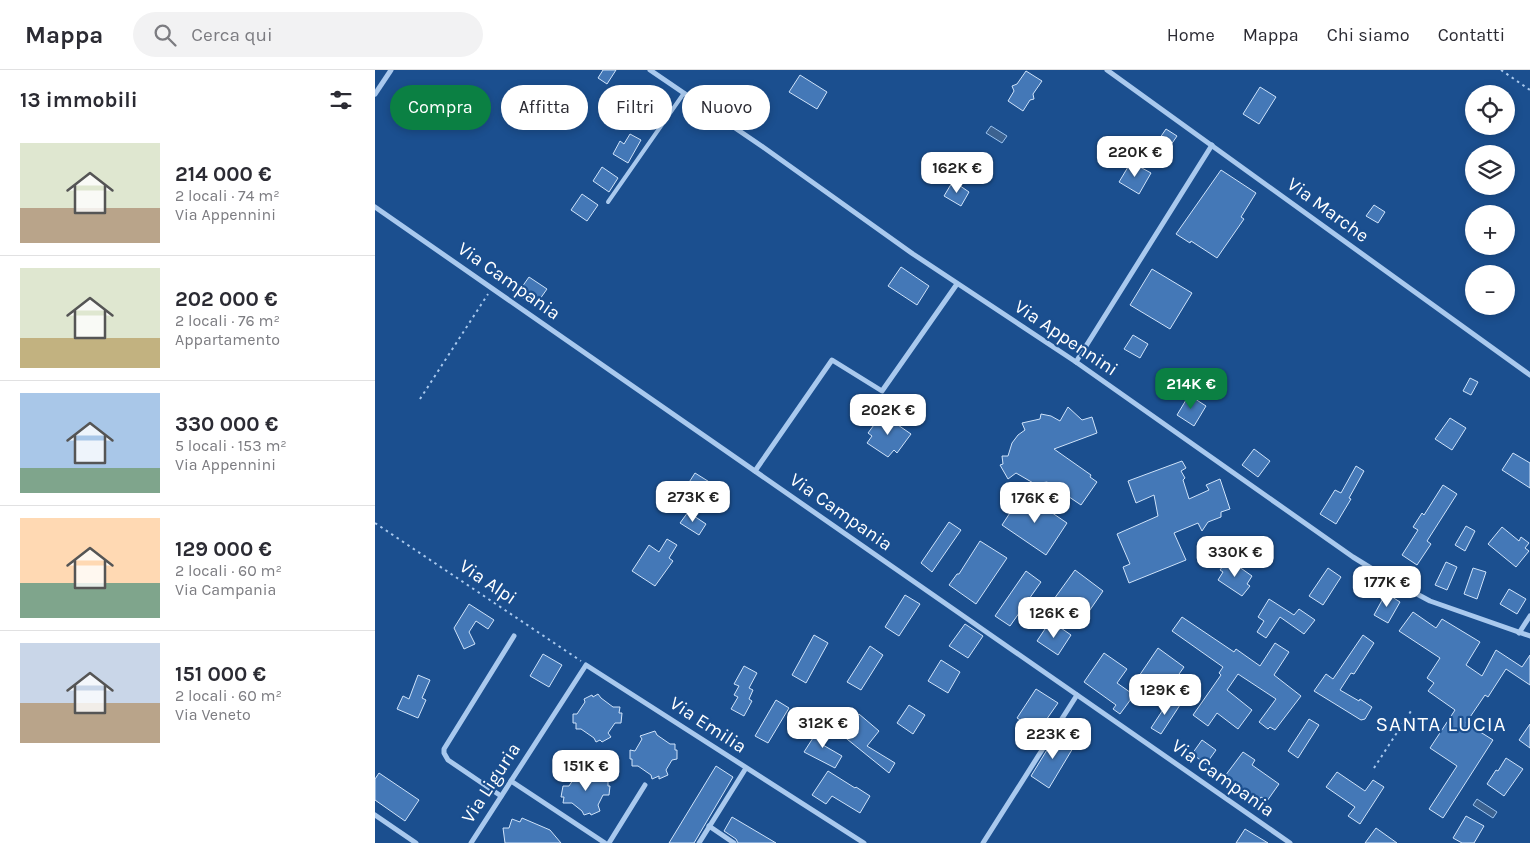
<!DOCTYPE html>
<html lang="it">
<meta charset="utf-8">
<style>
body{margin:0;font-family:Karla,sans-serif;background:#f2f2f3;color:#2b2b33;height:100vh;display:flex;flex-direction:column;font-size:19px;white-space:nowrap}
*{box-sizing:border-box;margin:0}
p{font-size:16px;color:#7c7c81}
.icon{flex:none;width:28px;height:28px;fill:none;stroke:currentColor;stroke-width:2;stroke-linecap:round;stroke-linejoin:round}
.map{position:relative;flex:1;overflow:hidden}
.details{display:flex;flex-direction:column;background:#fff;width:375px}
.details>*{flex:none}
.banner{position:absolute;left:15px;top:15px;width:475px;height:45px;display:flex;gap:10px}
.controls{position:absolute;left:1090px;top:15px;display:grid;gap:10px}
.controls a{display:grid;place-items:center;width:50px;height:50px;border-radius:50%;background:#fff;box-shadow:0 2px 8px #0003;font-size:25px}
.price{position:absolute;translate:-50% -42px;padding:0 11px;border-radius:10px;background:#fff;color:#222;font-size:16px;line-height:32px;filter:drop-shadow(0 1px 2px #0008)}
.price::after{content:'';position:absolute;left:50%;top:30px;width:15px;height:11px;margin-left:-8px;background:inherit;clip-path:polygon(0 0,100% 0,50% 100%)}
.price.current{background:#0b8043;color:#fff}
ul{padding:0;list-style:none}
li{display:flex;align-items:center;gap:15px;height:125px;padding:0 20px}
li+li{border-top:1px solid #e1e1e2}
li span{display:grid;place-items:center;flex:none;width:140px;height:100px;border-radius:0px;color:#555}
li>.icon{margin-inline-start:auto}
span .icon{width:60px;height:60px;fill:#fffc;stroke-width:1}
li b{font-size:21px}
h2{display:flex;justify-content:space-between;align-items:center;height:60px;padding:0 20px;font-size:21px}
.chip{padding:0 18px;border-radius:22px;background:#fff;box-shadow:0 2px 8px #0003;font-size:18px;line-height:45px}
.chip.current{background:#0b8043;color:#fff}
header{display:flex;align-items:center;gap:30px;box-sizing:border-box;height:70px;padding:0 25px;background:#fff;border-bottom:1px solid #e1e1e2}
header strong{font-size:24px}
nav{display:flex;gap:28px;margin-inline-start:auto;font-size:18px}
.search{width:350px;height:45px;background:#f2f2f3;display:flex;align-items:center;gap:12px;box-sizing:border-box;padding:0 18px;border-radius:28px;color:#7c7c81;font-size:19px}
main{display:flex;flex:1;min-height:0}
.map>svg:first-child{display:block}
</style>
<header>
<strong>Mappa</strong>
<div class="search"><svg class="icon" aria-label="search" viewBox="0 0 24 24"><circle cx="10" cy="10" r="6"/><path d="M15 15l6 6"/></svg>Cerca qui</div>
<nav><a>Home</a><a>Mappa</a><a>Chi siamo</a><a>Contatti</a></nav>
</header>
<main>
<section class="details">
<h2>13 immobili<svg class="icon" aria-label="filters" viewBox="0 0 24 24"><path d="M4 7h16M4 17h16"/><circle cx="9" cy="7" r="2"/><circle cx="15" cy="17" r="2"/></svg></h2>
<ul>
<li><span style="background:linear-gradient(#dfe7d0 65%,#b9a48a 0)"><svg class="icon" aria-label="home" viewBox="0 0 24 24"><path d="M3 11l9-7 9 7M6 9v11h12V9"/></svg></span><div><b>214 000 €</b><p>2 locali · 74 m²</p><p>Via Appennini</p></div></li>
<li><span style="background:linear-gradient(#dfe7d0 70%,#c2b280 0)"><svg class="icon" aria-label="home" viewBox="0 0 24 24"><path d="M3 11l9-7 9 7M6 9v11h12V9"/></svg></span><div><b>202 000 €</b><p>2 locali · 76 m²</p><p>Appartamento</p></div></li>
<li><span style="background:linear-gradient(#a9c7e8 75%,#7fa58c 0)"><svg class="icon" aria-label="home" viewBox="0 0 24 24"><path d="M3 11l9-7 9 7M6 9v11h12V9"/></svg></span><div><b>330 000 €</b><p>5 locali · 153 m²</p><p>Via Appennini</p></div></li>
<li><span style="background:linear-gradient(#ffd9b3 65%,#7fa58c 0)"><svg class="icon" aria-label="home" viewBox="0 0 24 24"><path d="M3 11l9-7 9 7M6 9v11h12V9"/></svg></span><div><b>129 000 €</b><p>2 locali · 60 m²</p><p>Via Campania</p></div></li>
<li><span style="background:linear-gradient(#c9d6e8 60%,#b9a48a 0)"><svg class="icon" aria-label="home" viewBox="0 0 24 24"><path d="M3 11l9-7 9 7M6 9v11h12V9"/></svg></span><div><b>151 000 €</b><p>2 locali · 60 m²</p><p>Via Veneto</p></div></li>
</ul>
</section>
<div class="map">
<svg width="1155" height="773" viewBox="0 0 1155 773">
<rect width="100%" height="100%" fill="#1b4f8f"/>
<!-- water -->
<g fill="#3c6290" stroke="#9cc4f0">
<path d="M616,56l16,10 -5,7 -16,-10z"/>
<path d="M1102,729l20,13 -4,6 -20,-13z"/>
</g>
<!-- building -->
<g fill="#4478b7" stroke="#cfe3fa">
<path d="M228,0h13l-9,14 -9,-6z"/>
<path d="M651,1l16,10 -9,13 1,5 -4,1 -7,11 -15,-10 6,-10 -2,-5 5,-2z"/>
<path d="M425,5l27,17 -10,17 -28,-17z"/>
<path d="M885,17l16,10 -17,27 -16,-10z"/>
<path d="M791,59l11,7 -13,19 -11,-7z"/>
<path d="M255,64l11,6 -13,23 -15,-9 7,-13 4,3z"/>
<path d="M756,92l20,11 -12,21 -20,-12z"/>
<path d="M227,97l16,11 -9,14 -16,-11z"/>
<path d="M846,100l35,23 -15,24 3,2 -27,39 -26,-17 -1,2 -14,-9z"/>
<path d="M578,111l16,11 -8,14 -17,-10z"/>
<path d="M207,124l16,11 -11,16 -16,-11z"/>
<path d="M999,135l11,7 -7,11 -12,-7z"/>
<path d="M526,197l28,19 -12,19 -29,-19z"/>
<path d="M777,199l40,24 -22,36 -40,-24z"/>
<path d="M154,207l18,12 -12,17 -18,-12z"/>
<path d="M758,265l15,9 -8,14 -16,-9z"/>
<path d="M1095,308l8,4 -7,13 -8,-4z"/>
<path d="M814,325l17,11 -12,20 -17,-11z"/>
<path d="M693,337l14,13 10,-3 5,16 -43,16 37,26 -1,2 7,5 -16,23 -34,-23 -12,2 -19,-11 -8,6 -8,-14 3,-1 -1,-8h6l4,-13 6,-8 7,-5 -3,-7 18,-4 1,-5 10,2 9,5z"/>
<path d="M507,344l29,20 -14,19 -3,-3 -6,7 -21,-14 5,-7 -4,-3z"/>
<path d="M1075,348l16,10 -14,22 -17,-11z"/>
<path d="M879,379l16,12 -12,16 -16,-12z"/>
<path d="M1138,383l17,10v25l-28,-18z"/>
<path d="M807,391l4,7 -5,3 4,7 -2,2 6,19 20,-9 -3,-5 14,-6 10,30 -9,3v5l-13,5 -6,9 -4,-8 -24,10 12,27 -57,23 -6,-16 7,-3 -13,-30 41,-18 -4,-21 -18,8 -8,-22z"/>
<path d="M981,396l8,5 -15,27 2,1 -15,25 -16,-10 15,-24 6,3z"/>
<path d="M320,403l16,10 -19,28 -15,-10z"/>
<path d="M1068,415l14,9 -30,47 4,3 -14,21 -15,-10 16,-25 -5,-3 9,-14 2,2z"/>
<path d="M648,423l44,30 -21,32 -44,-30z"/>
<path d="M313,442l18,12 -7,11 -19,-12z"/>
<path d="M574,452l12,8 -29,42 -11,-9z"/>
<path d="M1091,456l9,5 -10,20 -10,-6z"/>
<path d="M1127,457l17,14 2,-4 8,6 -4,5 4,3 -13,16 -28,-23z"/>
<path d="M292,469l10,6 -8,13 4,3 -18,25 -23,-15 17,-26 10,7z"/>
<path d="M605,471l27,17 -31,46 -27,-19 8,-11h2z"/>
<path d="M853,489l24,17 -5,8 3,2 -8,10 -24,-16 5,-8 -3,-2z"/>
<path d="M1071,492l11,5 -10,23 -12,-5z"/>
<path d="M953,498l13,9 -18,28 -14,-9z"/>
<path d="M1098,498l13,4 -9,27 -13,-5z"/>
<path d="M700,500l28,21 -20,29 -29,-21z"/>
<path d="M651,501l15,11 -31,44 -15,-10z"/>
<path d="M1134,519l17,10 -9,15 -17,-10z"/>
<path d="M1011,523l14,9 -12,21 -14,-8z"/>
<path d="M530,525l15,9 -21,32 -14,-9z"/>
<path d="M894,529l25,16 5,-6 16,11 -11,14 -24,-17 -14,21 -9,-6 7,-11 -6,-4z"/>
<path d="M94,534l25,16 -6,9 -12,-8 -7,11 6,12 -11,5 -10,-21z"/>
<path d="M1038,542l23,16 6,-9 38,23 -14,23 16,11 14,-26 26,17 8,-12v30l-24,-16 -18,28 -3,-2 -19,28 27,17 -50,78 -14,-9 28,-43 -27,-18 25,-38 -27,-19 6,-8 -7,-5 13,-20 -41,-27z"/>
<path d="M807,547l52,35 2,-3 24,17 15,-23 14,9 -15,23 27,21 -26,34 -5,-3 -2,2 -9,-7 17,-23 -38,-25 -11,16 25,20 -14,19 -21,-16 -9,13 -15,-11 28,-40 -2,-2 4,-6 -51,-36z"/>
<path d="M674,553l10,7 2,-2 10,7 -13,20 -21,-14z"/>
<path d="M590,554l18,12 -15,22 -19,-12z"/>
<path d="M439,565l14,8 -22,40 -14,-8z"/>
<path d="M988,565l11,8 -20,31 -3,-1 -11,17 19,11 1,-2 12,8 -7,12 -4,1 -47,-29 12,-17 7,5z"/>
<path d="M495,576l13,9 -22,35 -14,-8z"/>
<path d="M783,578l26,19 -17,24 -15,-10 -2,3 -11,-8z"/>
<path d="M729,583l23,16 -10,14 17,12 -14,19 -7,-5 3,-4 -32,-23z"/>
<path d="M168,584l19,11 -13,22 -19,-11z"/>
<path d="M566,590l19,12 -12,21 -20,-12z"/>
<path d="M369,596l13,7 -8,15 4,2 -4,9 3,2 -8,15 -13,-7 7,-12 -4,-2 5,-9 -5,-2z"/>
<path d="M43,605l12,5 -8,18 4,2 -8,18 -21,-9 6,-13 6,3z"/>
<path d="M661,619l22,14 -14,20 7,5 -5,8 -29,-18z"/>
<path d="M223,624l3,4 12,9h7l-1,6h3l-1,10h-6l-7,10 3,4 -9,5 -2,-2 -4,2 -2,-4 -13,-9h-5v-6h-3v-9h4l8,-12 -1,-3 8,-4 1,2z"/>
<path d="M795,629l10,6 -19,29 -10,-6z"/>
<path d="M401,630l13,8 -21,35 -13,-7z"/>
<path d="M534,635l16,10 -12,19 -16,-11z"/>
<path d="M484,644l20,17 -12,15 28,17 -6,10 -47,-38z"/>
<path d="M934,649l10,6 -21,33 -10,-7z"/>
<path d="M1155,654v24l-11,-8z"/>
<path d="M445,657l10,6 -7,12 19,11 -7,12 -31,-16z"/>
<path d="M280,661l2,4 13,9h5v6h2v9l-5,1 -6,10 2,5 -9,4v-3l-7,3 -1,-4 -13,-9h-6v-7h-2v-9l5,1 7,-12 -2,-3z"/>
<path d="M683,662l18,11 -27,45 -18,-12z"/>
<path d="M827,670l14,10 -10,14 -14,-10z"/>
<path d="M868,682l12,8 -3,5 27,19 -12,17 -6,-4 -3,4 -22,-15 -1,3 -13,-9z"/>
<path d="M1131,688l17,11 -19,27 -17,-12 9,-14 2,1z"/>
<path d="M341,696l17,11 -39,66h-25z"/>
<path d="M205,698l1,2 6,-2 3,5 11,7 7,1v5h2l-1,9h-6l-5,10 2,6 -9,4 -1,-2 -6,2 -2,-4 -10,-8h-9l1,-6h-3l2,-11h6l6,-9 -2,-5z"/>
<path d="M453,701l27,17 1,-1 14,9 -10,17 -28,-17 -6,8 -14,-9z"/>
<path d="M962,702l28,19 8,-11 11,7 -24,37 -12,-8 7,-9 -29,-20z"/>
<path d="M4,703l40,27 -14,21 -30,-21v-21z"/>
<path d="M1091,746l18,10 -10,17h-12l-9,-5z"/>
<path d="M357,747l44,26h-38l-2,-4 -12,-8z"/>
<path d="M147,748l28,12 11,13h-56l-2,-15h6l3,-9 8,3z"/>
<path d="M1001,758l21,15h-32z"/>
<path d="M870,759l23,14h-32z"/>
</g>
<g fill="none" stroke-linecap="round" stroke-linejoin="round">
<!-- path -->
<g stroke="#a9c9ee" stroke-width="2" stroke-dasharray="2.5 4" stroke-linecap="butt">
<path d="M1126,0l29,20"/>
<path d="M45,329l68,-105"/>
<path d="M0,453l206,138"/>
<path d="M999,698l37,-57"/>
</g>
<!-- lane -->
<path stroke="#a9c9ee" stroke-width="4" d="M233,132l76,-109"/>
<!-- street -->
<g stroke="#a9c9ee" stroke-width="5">
<path d="M275,0l113,77 150,107 163,108 277,195 34,21 43,23 100,35"/>
<path d="M732,0l423,305"/>
<path d="M0,24l16,-24"/>
<path d="M0,137l915,636"/>
<path d="M701,292l136,-217"/>
<path d="M380,401l77,-111 50,31 75,-107"/>
<path d="M1006,518l6,-10"/>
<path d="M1144,563l11,-17"/>
<path d="M136,711l94,62"/>
<path d="M126,726l-53,-36 -4,-7v-4l70,-113"/>
<path d="M0,745l41,28"/>
<path d="M334,756l25,17"/>
<path d="M96,773l115,-178 278,178"/>
<path d="M234,773l36,-58"/>
<path d="M324,773l47,-75"/>
<path d="M608,773l94,-148"/>
</g>
</g>
<g text-anchor="middle" dominant-baseline="central" stroke-width="4.5" stroke-linejoin="round" paint-order="stroke">
<!-- street labels -->
<g font-size="19" fill="#fff" stroke="#1b4f8f">
<text transform="translate(953 140) rotate(36)">Via Marche</text>
<text transform="translate(134 211) rotate(35)">Via Campania</text>
<text transform="translate(691 268) rotate(34)">Via Appennini</text>
<text transform="translate(466 442) rotate(35)">Via Campania</text>
<text transform="translate(113 512) rotate(34)">Via Alpi</text>
<text transform="translate(333 655) rotate(33)">Via Emilia</text>
<text transform="translate(848 708) rotate(35)">Via Campania</text>
<text transform="translate(116 713) rotate(-57)">Via Liguria</text>
</g>
<!-- quarter labels -->
<g font-size="21" letter-spacing="1" fill="#fff" stroke="#1b4f8f">
<text x="1066" y="654">SANTA LUCIA</text>
</g>
</g>
</svg>
<div class="controls">
<a><svg class="icon" aria-label="locate" viewBox="0 0 24 24"><circle cx="12" cy="12" r="6"/><path d="M12 2v4M12 18v4M2 12h4M18 12h4"/></svg></a>
<a><svg class="icon" aria-label="layers" viewBox="0 0 24 24"><path d="M12 4l9 5-9 5-9-5zM3 14l9 5 9-5"/></svg></a>
<a>+</a>
<a>−</a>
</div>
<b class="price" style="left:760px;top:108px">220K €</b>
<b class="price" style="left:582px;top:124px">162K €</b>
<b class="price current" style="left:816px;top:340px">214K €</b>
<b class="price" style="left:513px;top:366px">202K €</b>
<b class="price" style="left:318px;top:453px">273K €</b>
<b class="price" style="left:660px;top:454px">176K €</b>
<b class="price" style="left:860px;top:508px">330K €</b>
<b class="price" style="left:1012px;top:538px">177K €</b>
<b class="price" style="left:679px;top:569px">126K €</b>
<b class="price" style="left:790px;top:646px">129K €</b>
<b class="price" style="left:448px;top:679px">312K €</b>
<b class="price" style="left:678px;top:690px">223K €</b>
<b class="price" style="left:211px;top:722px">151K €</b>
<div class="banner">
<a class="chip current">Compra</a>
<a class="chip">Affitta</a>
<a class="chip">Filtri</a>
<a class="chip">Nuovo</a>
</div>
</div>
</main>
